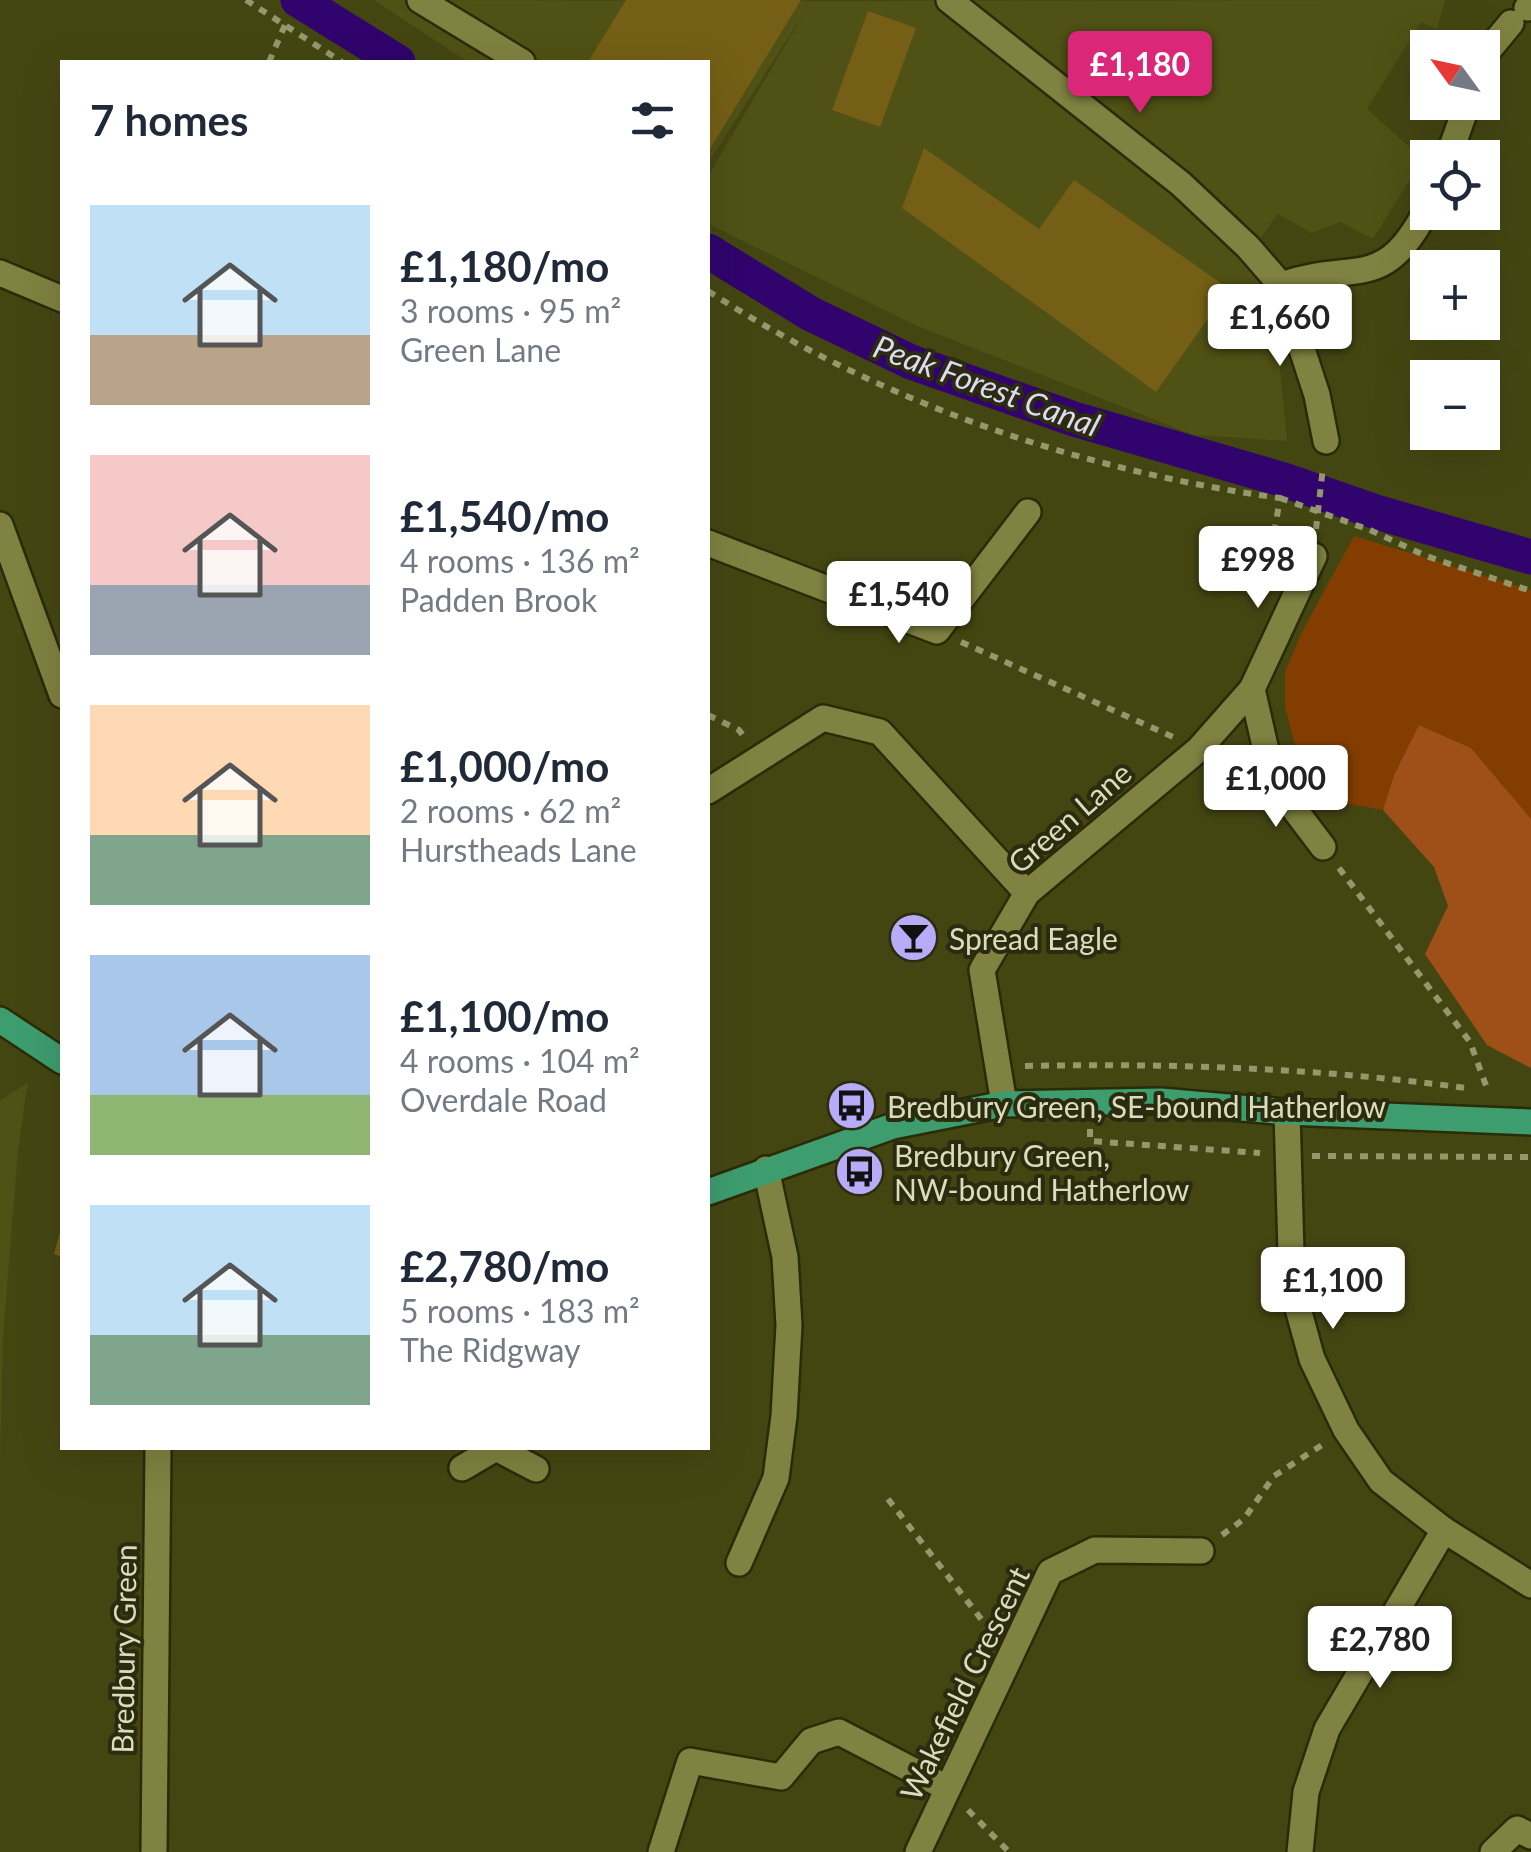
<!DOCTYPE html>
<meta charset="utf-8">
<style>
body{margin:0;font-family:Lato,sans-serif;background:#f6f6f7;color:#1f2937;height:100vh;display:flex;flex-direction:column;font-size:38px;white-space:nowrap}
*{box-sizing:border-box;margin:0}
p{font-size:32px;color:#747a83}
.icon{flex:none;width:55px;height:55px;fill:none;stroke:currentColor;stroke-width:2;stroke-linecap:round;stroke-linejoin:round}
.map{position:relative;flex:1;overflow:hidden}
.details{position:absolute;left:60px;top:60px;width:650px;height:1390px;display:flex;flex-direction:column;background:#fff;border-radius:0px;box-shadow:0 10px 40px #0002}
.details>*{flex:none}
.needle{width:65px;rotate:303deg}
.tools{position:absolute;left:1410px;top:30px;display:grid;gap:20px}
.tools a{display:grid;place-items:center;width:90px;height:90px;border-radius:0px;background:#fff;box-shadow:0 10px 40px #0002;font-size:50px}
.price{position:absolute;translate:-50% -85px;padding:0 22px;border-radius:10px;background:#fff;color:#222;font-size:32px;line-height:65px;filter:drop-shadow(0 2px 5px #0008)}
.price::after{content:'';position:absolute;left:50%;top:60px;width:30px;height:22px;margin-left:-15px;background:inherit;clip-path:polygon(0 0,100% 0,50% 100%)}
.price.active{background:#db2777;color:#fff}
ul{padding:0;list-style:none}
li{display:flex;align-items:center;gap:30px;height:250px;padding:0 30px}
li span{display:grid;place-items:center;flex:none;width:280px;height:200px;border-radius:0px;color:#555}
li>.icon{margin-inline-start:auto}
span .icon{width:120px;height:120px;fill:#fffc;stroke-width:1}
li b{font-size:42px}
h2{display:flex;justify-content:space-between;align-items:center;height:120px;padding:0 30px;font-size:42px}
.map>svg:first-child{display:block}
</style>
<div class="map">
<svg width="1531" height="1852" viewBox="0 0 1531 1852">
<rect width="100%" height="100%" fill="#444612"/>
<!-- built -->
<g fill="#4f5115">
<path d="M374,0l438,1 633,-1 -8,29 -16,-7 -54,87 56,50 -50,80 -33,-17 -28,11 -34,-19 -32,44 27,40 14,143 -93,-6 -279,-110 -207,-101v-48l100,-169 -100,156v-101h-240z"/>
<path d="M28,1082l-10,67 -15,188 -3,123v-359z"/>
</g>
<!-- green -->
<path fill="#843d01" d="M1354,536l177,54v229l-60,-71 -52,-23 -25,50 -11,35 -54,-10 -33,-50 -11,-44v-34l16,-38z"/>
<!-- forest -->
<path fill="#9e5018" d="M1419,725l52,23 60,71v249l-44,-23 -62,-91 23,-48 -14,-39 -51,-57 11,-35z"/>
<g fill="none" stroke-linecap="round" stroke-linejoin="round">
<!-- canal -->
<g stroke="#30046c" stroke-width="35">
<path d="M298,0l100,62"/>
<path d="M708,251l103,63 100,48 163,57 210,61 92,32 155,45"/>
</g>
</g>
<!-- building -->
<g fill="#755f16">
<path d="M626,0h175l-93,152v-90h-120z"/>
<path d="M868,11l48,17 -36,99 -48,-17z"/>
<path d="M924,148l115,81 35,-49 155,109 -73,103 -254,-184z"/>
<path d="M61,1229h1v28l-8,-3z"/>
</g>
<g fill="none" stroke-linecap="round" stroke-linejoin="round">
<defs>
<g id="minor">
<path d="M420,0l102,62"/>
<path d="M949,0l232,184 67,63 33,38 36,110 9,46"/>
<path d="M1527,8l4,-3"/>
<path d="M1482,58l29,-35"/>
<path d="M1448,158l20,-56"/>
<path d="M0,273l62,26"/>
<path d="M1281,285c74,-26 103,10 147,-78"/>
<path d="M0,525l62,170"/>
<path d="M708,543l229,88 91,-119"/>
<path d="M1252,689l21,92 50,66"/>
<path d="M708,791l115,-73 57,14 147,161"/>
<path d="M1004,1104l-22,-134 45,-77 172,-144 53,-60 62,-133"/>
<path d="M1287,1112l5,175 20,72 34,71 35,51 63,49 87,55"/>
<path d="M462,1468l34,-20 40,21"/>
<path d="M739,1563l37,-85 8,-62 5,-91 -4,-68 -19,-88"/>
<path d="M154,1852l4,-404"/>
<path d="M661,1852l29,-91 91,16 30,-36 28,-9 108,56"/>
<path d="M918,1852l132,-280 45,-22 106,1"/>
<path d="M1300,1852l6,-60 21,-63 117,-199"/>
<path d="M1493,1852l24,-23 14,7"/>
</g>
<g id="major">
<path d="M0,1020l62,41"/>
<path d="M708,1192l185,-66 111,-22 157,-3 126,11 244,10"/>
</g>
</defs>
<!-- minor casing -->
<use href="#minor" stroke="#2a2b07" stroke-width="30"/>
<!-- major casing -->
<use href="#major" stroke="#2a2b07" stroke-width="30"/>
<!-- path -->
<g stroke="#95976d" stroke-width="6" stroke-dasharray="8 8" stroke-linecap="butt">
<path d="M246,0l96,62"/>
<path d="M269,62l16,-37"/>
<path d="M708,291c172,111 369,179 572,207l-7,42 8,21"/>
<path d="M1316,529l7,-62"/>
<path d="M1370,530l56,26 105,35"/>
<path d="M961,642l212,95"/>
<path d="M708,715l31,15 5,7"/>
<path d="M1339,868l131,174 18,49"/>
<path d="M1025,1066c147,-3 294,2 441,22"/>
<path d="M1090,1129v12l170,12"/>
<path d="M1312,1156l219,1"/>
<path d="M888,1499l104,134"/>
<path d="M1222,1535l22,-16 30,-43 48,-31"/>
<path d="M968,1810l41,42"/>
</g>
<!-- minor -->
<use href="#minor" stroke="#7f8240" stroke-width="25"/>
<!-- major -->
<use href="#major" stroke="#3e9d6e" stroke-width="25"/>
<!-- path-bridge -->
<path stroke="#95976d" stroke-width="6" stroke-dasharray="8 8" stroke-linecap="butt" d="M1280,498l90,32"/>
</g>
<!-- icons -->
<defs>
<symbol id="bar-disc" viewBox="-11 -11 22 22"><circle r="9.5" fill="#b8abf7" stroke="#2a2b0f"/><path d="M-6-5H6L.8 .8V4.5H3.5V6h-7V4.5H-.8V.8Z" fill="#111"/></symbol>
<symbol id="bus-disc" viewBox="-11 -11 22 22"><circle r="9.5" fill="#b8abf7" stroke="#2a2b0f"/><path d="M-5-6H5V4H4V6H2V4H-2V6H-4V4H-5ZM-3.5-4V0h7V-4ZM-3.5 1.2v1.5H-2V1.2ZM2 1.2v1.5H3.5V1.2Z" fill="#111"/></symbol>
</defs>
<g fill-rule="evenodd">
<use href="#bar-disc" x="886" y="910" width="55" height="55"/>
<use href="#bus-disc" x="824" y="1078" width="55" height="55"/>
<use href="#bus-disc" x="832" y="1144" width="55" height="55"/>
</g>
<g text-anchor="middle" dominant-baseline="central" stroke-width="8" stroke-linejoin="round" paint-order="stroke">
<!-- street labels -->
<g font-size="30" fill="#daddbb" stroke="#2a2b0f">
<text transform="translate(1069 817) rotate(-41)">Green Lane</text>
<text transform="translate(123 1649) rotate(-89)">Bredbury Green</text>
<text transform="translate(964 1683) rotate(-64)">Wakefield Crescent</text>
</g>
<!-- poi labels -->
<g font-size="30" fill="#daddbb" stroke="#2a2b0f" text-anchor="start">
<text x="949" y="938">Spread Eagle</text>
<text x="887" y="1106">Bredbury Green, SE-bound Hatherlow</text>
<text x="894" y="1155">Bredbury Green,<tspan x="894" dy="34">NW-bound Hatherlow</tspan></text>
</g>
<!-- water labels -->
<g font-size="32" font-style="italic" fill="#dddaf5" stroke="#2a2b0f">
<text transform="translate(987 385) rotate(20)">Peak Forest Canal</text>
</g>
</g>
</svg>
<div class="tools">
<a><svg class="needle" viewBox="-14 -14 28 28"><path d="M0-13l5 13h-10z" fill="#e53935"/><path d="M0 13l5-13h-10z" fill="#747a83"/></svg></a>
<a><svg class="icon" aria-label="locate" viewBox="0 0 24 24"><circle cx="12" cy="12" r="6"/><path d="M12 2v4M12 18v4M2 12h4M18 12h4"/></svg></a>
<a>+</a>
<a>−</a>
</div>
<b class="price active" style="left:1140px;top:116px">£1,180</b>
<b class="price" style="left:1280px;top:369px">£1,660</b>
<b class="price" style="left:1258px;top:611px">£998</b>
<b class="price" style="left:899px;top:646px">£1,540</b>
<b class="price" style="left:1276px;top:830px">£1,000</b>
<b class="price" style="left:1333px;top:1332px">£1,100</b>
<b class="price" style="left:1380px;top:1691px">£2,780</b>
<section class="details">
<h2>7 homes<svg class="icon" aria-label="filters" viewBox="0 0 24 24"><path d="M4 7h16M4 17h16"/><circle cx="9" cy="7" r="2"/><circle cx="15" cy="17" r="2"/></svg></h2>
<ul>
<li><span style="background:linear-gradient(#bfe0f5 65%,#b9a48a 0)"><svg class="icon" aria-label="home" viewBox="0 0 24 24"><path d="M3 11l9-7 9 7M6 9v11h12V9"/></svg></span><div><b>£1,180/mo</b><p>3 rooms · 95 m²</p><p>Green Lane</p></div></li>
<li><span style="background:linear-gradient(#f6c9c9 65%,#9aa5b1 0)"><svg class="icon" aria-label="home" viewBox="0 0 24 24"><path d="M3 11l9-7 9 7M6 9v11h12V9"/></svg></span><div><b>£1,540/mo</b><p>4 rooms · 136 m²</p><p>Padden Brook</p></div></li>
<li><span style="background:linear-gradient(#ffd9b3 65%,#7fa58c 0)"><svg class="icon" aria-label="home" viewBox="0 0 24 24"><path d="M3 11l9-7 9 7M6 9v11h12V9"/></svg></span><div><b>£1,000/mo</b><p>2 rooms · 62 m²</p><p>Hurstheads Lane</p></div></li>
<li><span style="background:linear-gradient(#a9c7e8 70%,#8fb573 0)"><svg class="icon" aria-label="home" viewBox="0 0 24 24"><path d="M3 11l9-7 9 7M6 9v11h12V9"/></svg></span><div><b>£1,100/mo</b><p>4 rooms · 104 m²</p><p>Overdale Road</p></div></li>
<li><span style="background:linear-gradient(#bfe0f5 65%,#7fa58c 0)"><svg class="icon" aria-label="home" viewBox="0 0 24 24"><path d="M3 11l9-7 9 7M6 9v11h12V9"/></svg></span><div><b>£2,780/mo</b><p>5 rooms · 183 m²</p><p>The Ridgway</p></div></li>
</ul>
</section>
</div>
